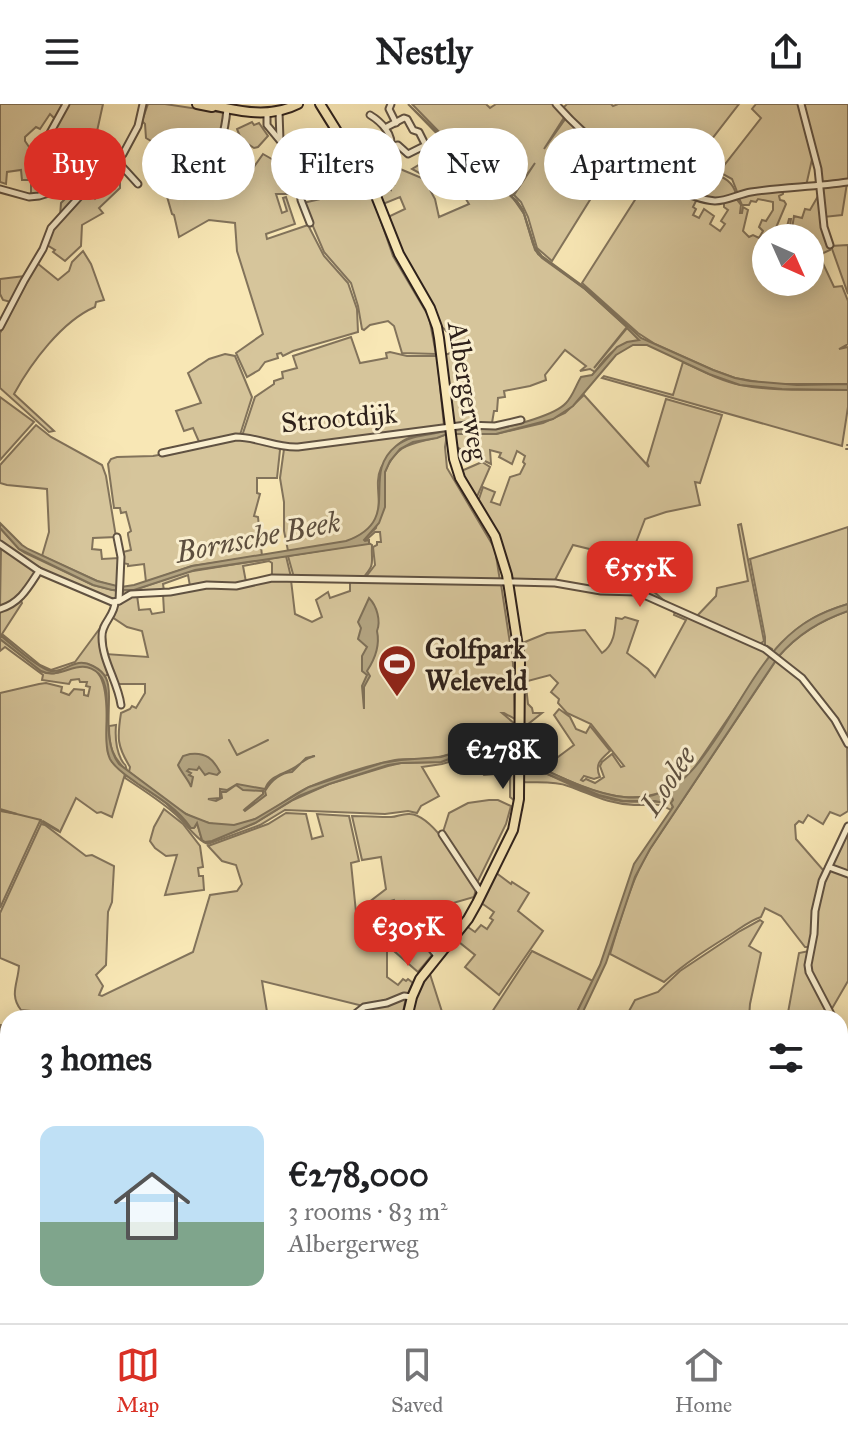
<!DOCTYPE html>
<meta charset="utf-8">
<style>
body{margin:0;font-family:"IM FELL Great Primer",serif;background:#f2f2f2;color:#202124;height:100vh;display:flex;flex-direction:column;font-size:30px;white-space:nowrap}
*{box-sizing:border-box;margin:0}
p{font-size:26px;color:#757577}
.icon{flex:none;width:44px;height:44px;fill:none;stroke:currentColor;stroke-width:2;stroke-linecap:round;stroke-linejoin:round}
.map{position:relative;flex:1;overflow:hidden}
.details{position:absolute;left:0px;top:906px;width:848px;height:314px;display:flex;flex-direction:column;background:#fff;border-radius:24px 24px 0 0;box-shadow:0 4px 20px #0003}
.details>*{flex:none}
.hud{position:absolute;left:24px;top:24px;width:800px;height:72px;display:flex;gap:16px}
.needle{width:52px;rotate:135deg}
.buttons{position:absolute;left:752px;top:120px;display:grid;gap:16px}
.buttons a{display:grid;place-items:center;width:72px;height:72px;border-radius:50%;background:#fff;box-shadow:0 4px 20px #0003;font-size:40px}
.price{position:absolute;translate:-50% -68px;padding:0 18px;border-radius:16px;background:#d93025;color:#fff;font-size:26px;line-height:52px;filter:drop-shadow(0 2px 4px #0008)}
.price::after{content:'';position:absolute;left:50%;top:48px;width:24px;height:18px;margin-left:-12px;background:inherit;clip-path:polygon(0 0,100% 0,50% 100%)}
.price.on{background:#222;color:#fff}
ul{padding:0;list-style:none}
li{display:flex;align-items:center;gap:24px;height:200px;padding:0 40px}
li+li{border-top:2px solid #e0e0e0}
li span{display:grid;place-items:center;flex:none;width:224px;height:160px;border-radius:16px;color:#555}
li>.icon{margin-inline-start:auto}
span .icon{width:96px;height:96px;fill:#fffc;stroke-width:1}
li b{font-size:34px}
h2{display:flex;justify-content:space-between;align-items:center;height:96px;padding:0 40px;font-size:34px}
.chip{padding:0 28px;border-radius:36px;background:#fff;box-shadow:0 4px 20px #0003;font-size:28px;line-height:72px}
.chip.on{background:#d93025;color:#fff}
header{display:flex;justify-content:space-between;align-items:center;height:104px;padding:0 40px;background:#fff;font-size:36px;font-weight:700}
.dock{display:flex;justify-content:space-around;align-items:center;height:112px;border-top:2px solid #e0e0e0;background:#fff;font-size:22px;color:#757577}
.dock a{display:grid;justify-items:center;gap:4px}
.dock .on{color:#d93025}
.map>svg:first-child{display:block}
</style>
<header><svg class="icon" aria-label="menu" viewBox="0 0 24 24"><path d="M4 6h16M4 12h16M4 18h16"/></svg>Nestly<svg class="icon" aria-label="share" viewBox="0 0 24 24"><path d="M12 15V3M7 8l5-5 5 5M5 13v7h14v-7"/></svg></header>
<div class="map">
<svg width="848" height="1219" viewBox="0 0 848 1219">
<rect width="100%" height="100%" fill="#f8e7b5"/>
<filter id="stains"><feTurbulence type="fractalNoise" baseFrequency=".0025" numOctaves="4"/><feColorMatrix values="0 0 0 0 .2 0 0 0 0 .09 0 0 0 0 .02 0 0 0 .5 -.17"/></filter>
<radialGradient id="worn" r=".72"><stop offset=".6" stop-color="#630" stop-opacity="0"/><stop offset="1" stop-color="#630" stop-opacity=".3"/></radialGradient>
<!-- green -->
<g fill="#d6c59b" stroke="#82735b" stroke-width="2" fill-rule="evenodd">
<path d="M0,0h65l-9,16 -6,-6 -10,15 -4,-2 -11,10v4l15,22 13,-9v-24l14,-26h36l-11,50 27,2 -15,13 -28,7 -29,17 -16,3v-16h-9l-1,-10 -14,2 -1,12 -6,-2z"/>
<path d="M148,0h17l60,9 -7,33 -19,7 -25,15 -23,4 -4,-9 26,-1 1,-17 -18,-1 -10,-6 -1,-14 -3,-3z"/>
<path d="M412,0h74l4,4 6,-4h59l10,12 -21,33 22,-31 26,23 -6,8 11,9 7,-8 12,8 -64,103 -15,-13 -9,-31 -7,-15 -7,-7 21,-32 -23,33 -4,-3 12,13 4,8 11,36 7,8 43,31 56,51c-23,4 -33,13 -46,32l-5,-3 -10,2 6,-5 -21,-16 -20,25 1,5 -16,6 -26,5 1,6 -7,1 -1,13h-3l-2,12 2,2h-41l-8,-70 8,-3 8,2 7,-3 1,2 2,-4 -6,-6 -4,2 -20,-19 -39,-72 -14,-37 17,-8 -5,-12 -17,7 -10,-21 8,2 10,5v-5h3l-1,-3h-3l3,-16 38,16 1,-2 -20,-11 40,-24zM452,73l17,27 -30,13 -4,-18 -6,-11 2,-6 5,4z"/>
<path d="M567,0h44l2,2 5,-2h121l-44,57c14,14 36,13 41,33l-13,5 -21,-2 -64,-27 -40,-27 -36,-34z"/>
<path d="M756,0h44l13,51 -7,31 -68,8 -6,-15 -13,-7 42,-54 -9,-9z"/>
<path d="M803,0h45v77l-25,4z"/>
<path d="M252,18l2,3 5,-2 9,13 -10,11 -4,1c-8,-5 -14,-9 -17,-19z"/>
<path d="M263,50l14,8 15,-4 7,36h-23l6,19 5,-2 -4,-13 3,-1 9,27 -29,10 1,5 41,-14 16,31 24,27 9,26 1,23 -65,19 -10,5 -2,-3 -4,1 1,4 -13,4 -6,8 -12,7 -11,-24 27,-19 -26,-83 -2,-28 -26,-3 -30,17 -5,-22 -2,-1 -10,-35h4l9,10 -1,8 15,-11 -1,-5 16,-15 47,5z"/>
<path d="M349,50l15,24 10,23 19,55 36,61 7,37 -34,-1 -8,-27 -6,-5 -18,4 -6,5 -2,-1 -4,-23 -7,-23 -27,-31 -21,-49 26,-6 -7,-23h-2l-2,-4 -9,-3 -2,-3 20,-9z"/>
<path d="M109,67l11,11v6l-21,20 4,5 -21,12 -1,21 -16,15 -12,-9 2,-2 -8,-5 5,-15 35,-39 8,8 17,-15 -3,-5 -2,2 -4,-4z"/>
<path d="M101,68l-41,44 1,-13 24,-24 -7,1 -17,11v-3l15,-10z"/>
<path d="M639,69l58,26 -4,8 3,2 -3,6 6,3 5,-9 10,7 -4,8 10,7 5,-7 -4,-3 7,-11 -4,-3v-4l11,-6 6,8 -1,8h2l1,-6 5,3 -5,21 6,6 4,-2 6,3 4,-7 -4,-4 3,-7 4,1 7,-11v-8l-15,-3 -2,3 -5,-1 -2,4h-7l-4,-9 45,-5v3l-4,2 1,4 4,1 2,3 -11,26h11l3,-11h2l-2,15 2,1 3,-19 8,2 3,-9 5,1 11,-19 2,38 7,21 -11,5 15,32 8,-1 6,15v43l-9,5 9,-2v37h-79l-34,-6 -22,-8 -58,-26 -17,-11 -56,-50 65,-102 -10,-7zM766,134h44v44h-44z"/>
<path d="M847,79l-5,32 -18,2 -1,-29z"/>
<path d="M848,141v49l-17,-48z"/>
<path d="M83,147l8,13 13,36 -8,2 -1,5c-33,14 -64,56 -81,87l40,37 -5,1 -49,-44v-55l37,-70 21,17 11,-9 3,-9z"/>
<path d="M25,172l-14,26 -8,-2 -3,-6v-15z"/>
<path d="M351,233l9,26 27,-5 -1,-5 4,-1 17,4h30l7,70 -157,20 -45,-10 13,-39 19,-13v-3l9,-3 -1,-6 15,-4 -4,-12z"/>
<path d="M225,250l10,2 17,41 -12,38 -40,9 -7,-16 -9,3 -8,-20 25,-8 -13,-30 21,-14z"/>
<path d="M683,258c19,9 38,19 58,23 35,7 72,4 107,5v17l-6,39 -240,-68 2,-2 69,19z"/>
<path d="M584,291l65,72 -2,-4 19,-64 56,16 -22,68 -5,-1 5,23 -34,7 -21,7 -18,47 12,13 28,24 -1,2 -26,-13 -37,-2 15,-34 -45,-11 -19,37 -44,-2 -8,-35 -24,-43 5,-15 12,5 -4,10 9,3 10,-28 10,-3 5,-10 -2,-2 2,-6 -8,-5 -5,13 -13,-7 2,-4 -11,-3 1,14 -37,-18 -1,-13 43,1 47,-11 22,-10z"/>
<path d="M0,293l34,25 -34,38z"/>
<path d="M36,321l15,12 51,28 4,11 10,61 -23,1 -1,11 9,1 1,9 17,-1 -2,29 -20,-6 -55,-25 7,-24 -2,-43 -40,-4 -7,-2v-18z"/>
<path d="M446,325c-11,7 -33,3 -46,14 -6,5 -15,17 -19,25 -11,24 14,51 -26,70 -19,10 -45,10 -67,13l-4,-20v-29l-4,-24 4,-29 31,-2z"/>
<path d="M447,330l-2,13 2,21 48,81 5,32 -135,-3 10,-13 -2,-18 4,-2v-3h4l-1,-10h-5l-10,9 -2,-1 13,-12 9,-56c13,-34 34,-27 62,-38z"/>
<path d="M238,334l39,8 3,4 -3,28h-20v15l3,1 -6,22 4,1 4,39 -70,10 -46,16 -2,-18 -16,2v-2l-6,-1 1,-11 8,-2 -3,-15v-2l3,-2 -5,-19 -5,1 -1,-5h-6l-6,-44 3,-5 6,-2 36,-1 40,-7z"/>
<path d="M482,358l8,5 -14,32 -17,-27z"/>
<path d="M741,420l23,117 -4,3 -64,-27 20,-21 1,-8 31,-7 -10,-56z"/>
<path d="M848,423v77c-34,10 -52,22 -75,49l-2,-1 1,-3 -5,-3 -2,1v-10l-15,-78z"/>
<path d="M0,424l19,21 6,4 68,32 24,6 -1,8 -2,2c-42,-16 -77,-33 -114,-57z"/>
<path d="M369,439l3,2c-1,20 4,18 -10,34l-68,-3 -1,-2 -5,-18z"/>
<path d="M1,444l34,23v4c-11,14 -18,25 -35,31z"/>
<path d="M286,452l5,21 -26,1 7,-2v-13l-3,-2 -26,5 3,16 -12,3 -44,1 -2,-11 -25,9 1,7 -43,6 -1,-6 17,-2 50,-17z"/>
<path d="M270,476h21l4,34 17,8 10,-5 -6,-17 12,-8 2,6 20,-7v-10l151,3 12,79 2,56 -11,-6h-2l13,11 1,14 -25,-1v8l25,8v4c-16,-6 -31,-11 -48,-8 -12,2 -23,8 -36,9 -12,2 -24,0 -37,2 -26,5 -63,17 -88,28 -23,11 -44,33 -71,37 -20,2 -41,-5 -58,-16l-49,-37 1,-5c-13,-21 -13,-29 -9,-54l9,-4 2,-3 4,2 9,-15v-9h-29l-10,-30 42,3 -6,-26 -15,-4 -15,-10c4,-13 10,-20 25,-22l2,15 11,-1 2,5 12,-2 -1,-18 41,-7h20z"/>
<path d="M31,484l-10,12 1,3 -20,31 38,31 11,5 24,-8 28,-38 -1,3 8,46 -5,3c-29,-30 -37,3 -59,-6 -13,-5 -34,-26 -46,-35v-25z"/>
<path d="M675,507l70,29 26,15 -80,118c-54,51 -114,10 -170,-14l1,-69 2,-4h2l2,18 4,4 1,5h9l-15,12 2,29 21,9 24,-18 -20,-30 5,-6 11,8 6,12 10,4 4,-7 20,25c-9,8 -16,13 -10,26l-6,2 -10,-3 -3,4 2,1 3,-2 9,4 9,-6 -4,-11 2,-4 10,-8 9,13 3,-1 -33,-42 -24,-11 -9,-10 1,-4 -8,-7 7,-9 -8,-8 -26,7 -4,-38 27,-11 38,-3 17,23c12,-8 13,-22 14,-35l6,1 3,-2 13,4 -11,32 21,16 7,8 31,-57 -12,-5z"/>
<path d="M848,507v129l-42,-59 -28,-24c20,-23 42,-36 70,-46z"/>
<path d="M0,535l41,32c14,7 21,-2 35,-5 41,-10 28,66 32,87l5,10 12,11 -13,43 -11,-5 -4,1 -21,-15 -16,34 -20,-11 -40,87v-97l17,3 -17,-5v-116l39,-9 7,-1 16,4 -1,5 8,3 5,-6 10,1v5l4,1 2,-9 -4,-1 1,-4h-7l-1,-3 -8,1 -2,4 -27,-4 1,-5 -38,-28 -5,4z"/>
<path d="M777,555l21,17 38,48 11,18 1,69 -8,5 -10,-4 -7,12 -15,-9 -5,8 -4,-2 -4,4 1,14 28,32 -14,76h-5l-24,-31 -16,-8 -4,9c-10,3 -19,10 -28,16 -24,15 -48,30 -69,49l-54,-28c11,-36 20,-72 40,-105z"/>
<path d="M116,621c-1,12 0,24 5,34 6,11 3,0 6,12 -15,-14 -18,-25 -18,-45z"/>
<path d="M468,648h25l23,8 -1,41 -5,-4v-28l-15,-1 -1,6 -10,1 -11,-18 -4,-1 -27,8 -20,3 17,29 -18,10 -4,7 -9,-2 -23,3 -100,-4 -25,15 -52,19c-11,-3 -23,-22 -34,-31 -15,-13 -32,-24 -49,-35l1,-3 40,28 25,25 4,-1 2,-4 5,17 6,2 47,-19 38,-23 36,-16 59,-18 13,-3 40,-1z"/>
<path d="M521,658c31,13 67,34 100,39 15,2 30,-1 44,2l3,-3 -2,-5 5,-1 2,6 -2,3 2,3 -2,4c-15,-9 -21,-4 -37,-5 -29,-2 -40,-10 -66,-19 -13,-5 -30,-3 -44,-4l-2,29z"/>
<path d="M489,696h9l13,6 -5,18 -29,59 -34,-51 6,-19 19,-10z"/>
<path d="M164,705l19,15 17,22 3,21 -5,1 1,8h4l1,14 -39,5 12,-40 -11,1 -11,-8 -5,-7 4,-14z"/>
<path d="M286,709l20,1 6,25 11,-3 -6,-22 32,2 10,45 -8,2 5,49 30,-23 -5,-32 -19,3 -10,-44c13,0 26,1 39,1 6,0 12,-4 19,-3 24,1 54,56 66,75l-2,8 -28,8 13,16 -25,31 -26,-34 8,-2 -5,-11 -6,1 -1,-5 -9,2 -1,-3 -7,2 3,22 16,-5 27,35 -15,18 -31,-27v32l11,8 5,-6 3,2 2,-2 5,4 -5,11 -45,12 -101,-25 6,37h-239l3,-7 -11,-1c-12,-15 -3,-27 -2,-44l-19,-8v-45l41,-89 4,1 41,31 6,-1 22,11 -2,36 -4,10 -2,53 -10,10 7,11 -4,9 3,1 91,-44 17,-57 27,-4 5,-7 -6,-19 -14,-4 -14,-15 60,-22z"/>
<path d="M848,723v45l-18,-6 8,-12z"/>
<path d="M829,764l19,7v106l-18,31 -21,-41 8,-62 8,-34z"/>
<path d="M495,768l16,12 1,-2 17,11 -11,18 25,20 -44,64 -34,-28 10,-12 -21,-17 11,-13 10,7 6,-7 6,4 6,-9 -3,-2 4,-6 -14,-10z"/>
<path d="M760,816l3,2 -14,24 12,7 -11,51 -1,14h-120l-1,-5 7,-13 23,-8 22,-21 60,-40z"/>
<path d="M532,847l61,30 -19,37h-86z"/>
<path d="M809,847l-3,19 24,48h-43l12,-65z"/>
<path d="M429,867l15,47h-33l4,-22z"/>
<path d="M406,893l-4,21h-51l8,-7z"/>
<path d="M0,921l8,1v41l-8,6z"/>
<path d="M840,933l8,16v122l-8,-4z"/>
<path d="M8,1015v128l-5,11h-3v-138z"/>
<path d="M840,1071l8,3v40l-8,6z"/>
<path d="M8,1156v56h24l-7,7h-25v-62z"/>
<path d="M43,1212h62l-5,3 2,4h-55z"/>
<path d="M247,1212h71l-15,7h-65z"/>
<path d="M424,1212h216l5,7h-220z"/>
<path d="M643,1212h129l3,7h-127z"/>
</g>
<!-- water -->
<g fill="#b3a481" stroke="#7e7058" stroke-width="2">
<path d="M408,0l44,42 65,55 6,9 12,37 7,9 49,36 50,46 72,32 22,8 15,3 47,4 51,-1v6l-66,-1 -42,-4 -31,-11 -62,-29h-14l-17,10 -43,51 -20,13 -57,15h-49l-10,4 -24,4 -13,7 -10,12 -5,11v35l-6,16 -15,17 1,1 4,-1v4l-174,26 -61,20h-22l-19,-5 -74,-36 -19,-21v-5l22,22 6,4 69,32 24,6 13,-2 58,-19 154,-25c59,-21 13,-65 50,-95 10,-8 22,-10 35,-12 12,-2 23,-6 36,-7 10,0 21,3 31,1 16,-2 57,-13 68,-25 7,-7 10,-18 15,-26l11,-2 25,-28 10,-5 12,-2 -12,-12 -33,40 33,-41 -42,-38 -47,-35 -5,-10 -9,-30 -11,-16 -64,-52z"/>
<path d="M369,494c8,8 12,23 8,33 3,14 -2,28 -10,40l3,5 -6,11v22l-2,-23 5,-11 -5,-4v-15l5,-9 -9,-8 3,-11 -3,-6z"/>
<path d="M848,500v7c-28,10 -50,23 -70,46l-128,192 -15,28 -29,86 -26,55h-6l26,-53 34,-101 39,-57 -2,-4 2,-3 -2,-6 -4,1 1,5 -3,3 -10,-2h-32l-24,-6 -106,-43h-25l-27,10 -40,1 -13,2 -59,19 -30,12 -44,27 -43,18 -7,1 -3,-2 -5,-17 -3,5h-3c-13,-19 -34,-32 -53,-44 -9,-7 -22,-14 -28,-25 -10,-22 5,-69 -11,-85 -20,-19 -37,7 -58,-3l-41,-32v-4c10,8 40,35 51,36 16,2 23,-15 42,-5 6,3 10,6 13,12 3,6 3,12 3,19 0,22 -4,48 10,67l67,50 23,9 25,2 21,-6 54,-32 73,-24 19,-3 40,-3 25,-8h23l21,5c33,14 79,40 114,43 49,5 70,-26 95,-63 18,-28 39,-67 62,-91 19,-20 40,-31 67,-39z"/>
<path d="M190,650c16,-2 23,5 30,18l-3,3 -8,-2 -4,2 -6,-8 -2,3 -8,-1 -2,2 4,2 -2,2 4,2 -2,10c-1,-5 -10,-15 -13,-22l5,-9z"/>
<path d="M315,652l-9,2 -14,14c-13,1 -21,9 -27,19l1,4 -21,16 -1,-1 1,-1 18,-15v-3l-20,-1 -7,-5 -10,7h-5l1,6 -6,3 -8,-2 12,-1v-9l7,1 10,-6 28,5c5,-13 16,-14 27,-20 9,-5 13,-11 23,-13z"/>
</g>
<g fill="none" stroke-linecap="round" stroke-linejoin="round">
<!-- stream -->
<g stroke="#7e7058" stroke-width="2">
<path d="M847,341h1"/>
<path d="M846,345h2"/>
<path d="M229,636l8,15 31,-15"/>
<path d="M0,706l41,10"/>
<path d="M43,717l15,9"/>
</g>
<defs>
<g id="minor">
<path d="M391,0l-2,5 7,14"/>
<path d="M556,0c33,38 73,66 118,84 14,6 27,12 41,13 12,0 24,-7 36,-9 32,-5 65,-5 97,-10"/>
<path d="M801,0l17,65 6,58 6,18"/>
<path d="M279,8l1,28"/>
<path d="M267,9v12l29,35"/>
<path d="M385,24l19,-10 3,1 6,11 6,2 6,12 -1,2 -16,8 -10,-9 -7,1"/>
<path d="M50,29l16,-29"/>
<path d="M352,50l9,-4 21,9c2,-2 7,-7 8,-11 5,-13 -10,-27 -20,-33"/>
<path d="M212,52l7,6 8,-1 3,2 3,-4"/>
<path d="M296,56l5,40 9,23"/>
<path d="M296,56l10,2 28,-9 15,-1"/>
<path d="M117,57l21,23"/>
<path d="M227,57v-3l3,-2 3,3 7,3 4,-8"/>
<path d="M205,60c16,-16 20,-32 22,-55"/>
<path d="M0,85l29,8 10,-1 13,-4 25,-15 27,-7"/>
<path d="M0,223l24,-46 19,-32 8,-21 49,-54 23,-20 15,-28 5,-22"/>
<path d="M162,349l74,-16c21,0 40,11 62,10l168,-22 29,1 26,-6"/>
<path d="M117,433l4,20 -2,44"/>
<path d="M0,440l39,27 73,31 7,-1 12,-7 39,-2 37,-7 29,1 36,-8 242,4 41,1 46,8 36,1 128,57 37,29 33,42 13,24"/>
<path d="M115,498c0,14 -14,21 -13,35 0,24 16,45 19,68"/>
<path d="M0,505c20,-6 28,-21 39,-38"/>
<path d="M442,730l39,59"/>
<path d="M829,763l19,7"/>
<path d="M407,814l30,38"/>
<path d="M350,914l14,-11 23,-4 17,-7 8,1"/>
<path d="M833,914l-24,-46 -1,-7 6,-31 1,-23 7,-30 26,-55"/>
<path d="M840,928l8,16"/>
</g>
<g id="major">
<path d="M197,0l15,3"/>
<path d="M207,0c31,7 62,15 91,0"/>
<path d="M320,0l54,87 25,63 31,54 7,19 2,11 15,121 6,19 35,58 12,39 13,85 -1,139 -6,31 -36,73 -9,16 -48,60 -8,18 -5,21"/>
<path d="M421,1212l1,7"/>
</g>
</defs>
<!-- minor casing -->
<use href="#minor" stroke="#605242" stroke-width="9"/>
<!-- major casing -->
<use href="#major" stroke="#2e211b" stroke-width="12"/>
<!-- minor -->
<use href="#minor" stroke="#faefcf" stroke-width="5"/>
<!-- major -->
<use href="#major" stroke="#f8e7b5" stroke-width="8"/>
</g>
<!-- icons -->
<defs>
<symbol id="stadium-pin" viewBox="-11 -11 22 30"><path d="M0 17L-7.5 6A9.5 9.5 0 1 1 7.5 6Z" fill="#8f2418" stroke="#faefcf"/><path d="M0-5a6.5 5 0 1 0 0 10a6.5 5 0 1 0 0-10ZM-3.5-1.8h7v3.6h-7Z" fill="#fff"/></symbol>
</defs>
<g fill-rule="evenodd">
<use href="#stadium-pin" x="375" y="538" width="44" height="60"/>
</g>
<g text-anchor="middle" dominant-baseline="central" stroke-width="6" stroke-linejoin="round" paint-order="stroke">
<!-- street labels -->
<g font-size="28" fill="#2e211b" stroke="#faefcf">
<text transform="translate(468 287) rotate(81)">Albergerweg</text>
<text transform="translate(339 314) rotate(-5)">Strootdijk</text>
</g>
<!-- poi labels -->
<g font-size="28" font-weight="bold" fill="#2e211b" stroke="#faefcf" text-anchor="start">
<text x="425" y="544">Golfpark<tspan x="425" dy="32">Weleveld</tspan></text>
</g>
<!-- water labels -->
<g font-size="30" font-style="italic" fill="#5d4f3f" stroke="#faefcf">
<text transform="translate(258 433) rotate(-11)">Bornsche Beek</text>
<text transform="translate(668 677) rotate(-57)">Loolee</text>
</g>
</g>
<rect width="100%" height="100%" filter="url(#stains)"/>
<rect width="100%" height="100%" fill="url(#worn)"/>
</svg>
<div class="buttons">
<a><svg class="needle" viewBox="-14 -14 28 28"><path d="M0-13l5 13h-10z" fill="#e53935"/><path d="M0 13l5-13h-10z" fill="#757577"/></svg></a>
</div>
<b class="price" style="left:640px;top:505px">€555K</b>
<b class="price on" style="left:503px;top:687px">€278K</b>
<b class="price" style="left:408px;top:864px">€305K</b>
<div class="hud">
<a class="chip on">Buy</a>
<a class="chip">Rent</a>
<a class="chip">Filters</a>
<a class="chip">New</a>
<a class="chip">Apartment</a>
</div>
<section class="details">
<h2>3 homes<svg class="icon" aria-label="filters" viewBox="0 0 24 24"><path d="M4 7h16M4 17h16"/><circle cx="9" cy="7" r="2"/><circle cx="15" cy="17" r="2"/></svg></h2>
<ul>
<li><span style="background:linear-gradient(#bfe0f5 60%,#7fa58c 0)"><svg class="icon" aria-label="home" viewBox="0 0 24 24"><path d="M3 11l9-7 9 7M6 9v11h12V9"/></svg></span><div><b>€278,000</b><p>3 rooms · 83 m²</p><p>Albergerweg</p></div></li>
</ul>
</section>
</div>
<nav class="dock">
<a class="on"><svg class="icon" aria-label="map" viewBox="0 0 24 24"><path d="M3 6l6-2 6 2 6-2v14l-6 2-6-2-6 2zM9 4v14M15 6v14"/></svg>Map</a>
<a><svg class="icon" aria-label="saved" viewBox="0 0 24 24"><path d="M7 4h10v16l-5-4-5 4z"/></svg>Saved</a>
<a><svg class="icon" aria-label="home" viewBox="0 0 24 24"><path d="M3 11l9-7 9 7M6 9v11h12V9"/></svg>Home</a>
</nav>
